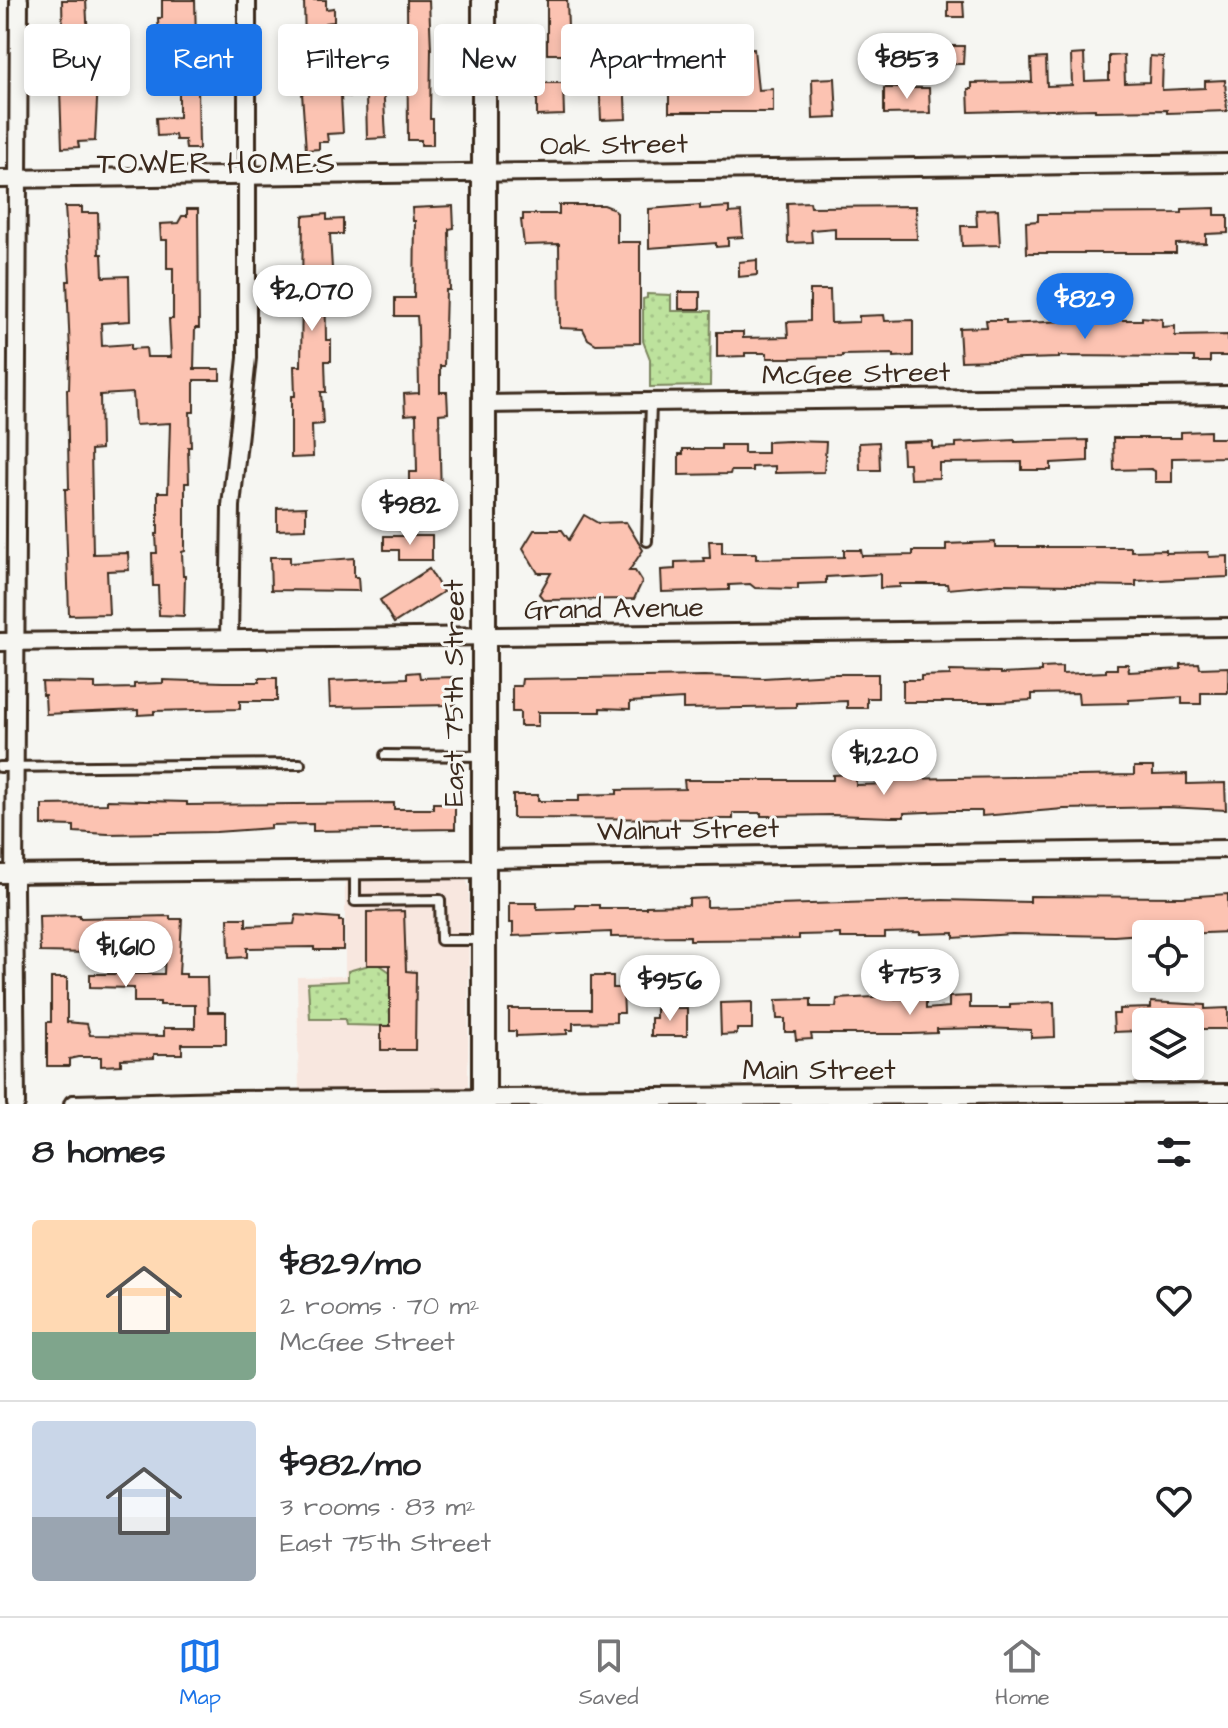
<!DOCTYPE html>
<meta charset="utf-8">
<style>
body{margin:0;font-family:"Architects Daughter",sans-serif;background:#f2f2f2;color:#202124;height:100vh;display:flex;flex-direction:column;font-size:30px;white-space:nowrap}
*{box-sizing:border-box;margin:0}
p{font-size:26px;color:#757577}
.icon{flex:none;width:44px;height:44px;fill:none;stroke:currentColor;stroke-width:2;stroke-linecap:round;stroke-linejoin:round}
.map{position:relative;height:1104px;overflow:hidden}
.drawer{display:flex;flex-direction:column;background:#fff;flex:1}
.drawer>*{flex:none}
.top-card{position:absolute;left:24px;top:24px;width:800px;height:72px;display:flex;gap:16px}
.tools{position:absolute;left:1132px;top:920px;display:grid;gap:16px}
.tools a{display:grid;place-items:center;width:72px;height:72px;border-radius:8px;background:#fff;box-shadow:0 4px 12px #0003;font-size:40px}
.price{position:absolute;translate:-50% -68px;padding:0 18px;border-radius:28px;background:#fff;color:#222;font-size:26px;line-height:52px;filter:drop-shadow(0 2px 4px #0008)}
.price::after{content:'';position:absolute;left:50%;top:48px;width:24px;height:18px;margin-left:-12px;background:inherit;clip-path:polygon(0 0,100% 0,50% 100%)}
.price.selected{background:#1a73e8;color:#fff}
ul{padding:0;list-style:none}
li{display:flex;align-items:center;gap:24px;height:200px;padding:0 32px}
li+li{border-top:2px solid #e0e0e0}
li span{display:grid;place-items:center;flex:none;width:224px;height:160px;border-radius:8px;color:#555}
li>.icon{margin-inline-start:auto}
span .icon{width:96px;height:96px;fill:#fffc;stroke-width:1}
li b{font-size:34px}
h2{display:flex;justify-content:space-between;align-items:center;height:96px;padding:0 32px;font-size:34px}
.chip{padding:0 28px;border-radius:8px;background:#fff;box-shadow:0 4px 12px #0003;font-size:28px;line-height:72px}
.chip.selected{background:#1a73e8;color:#fff}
.menu{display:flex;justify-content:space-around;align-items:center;height:112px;border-top:2px solid #e0e0e0;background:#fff;font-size:22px;color:#757577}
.menu a{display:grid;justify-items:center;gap:4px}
.menu .selected{color:#1a73e8}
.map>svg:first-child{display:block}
</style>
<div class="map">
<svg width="1228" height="1104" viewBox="0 0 1228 1104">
<defs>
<pattern id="park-dots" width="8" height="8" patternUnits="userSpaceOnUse" patternTransform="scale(2)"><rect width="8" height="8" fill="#bde29d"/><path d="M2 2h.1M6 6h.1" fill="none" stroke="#a3c287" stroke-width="1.8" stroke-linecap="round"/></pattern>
</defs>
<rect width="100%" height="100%" fill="#f6f6f2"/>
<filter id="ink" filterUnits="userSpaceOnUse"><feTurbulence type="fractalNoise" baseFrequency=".0125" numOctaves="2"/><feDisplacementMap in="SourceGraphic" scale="16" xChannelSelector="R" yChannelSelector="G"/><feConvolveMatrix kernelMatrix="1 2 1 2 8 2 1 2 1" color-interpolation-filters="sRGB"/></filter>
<g filter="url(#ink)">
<!-- built -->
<path fill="#f8e7df" d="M466,879l3,8 -1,200 -4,4 -165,1 -2,-115 48,-1v-96z"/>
<!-- park -->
<g fill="url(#park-dots)" stroke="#7c865e" stroke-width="2">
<path d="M647,294l24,1v16h40l-1,75 -60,1v-28l-7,-18v-42l4,-1z"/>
<path d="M369,965h11l10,7v54l-44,-1 -1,-6h-35l-2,-36 40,-2v-10z"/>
</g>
<!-- building -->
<g fill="#fcc3b2" stroke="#3b2a1e" stroke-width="2">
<path d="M62,0h24l3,60h10l-4,81 -17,1 1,5 -17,1 -2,-59h4z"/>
<path d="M162,0h33l1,39 -37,2 -1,-23h4z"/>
<path d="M304,0h22v9l8,-1v14l-9,1 2,52 25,1 -1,-32 15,-1 -2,40 19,-1 3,56 -19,1 -1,-42 -25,-1 2,37 -16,1 1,8h-9v7l-13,1 -4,-57h4z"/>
<path d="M407,0h22l2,49 -1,70h3v26h-12v-5h-13z"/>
<path d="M547,0h20l2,54h-22z"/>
<path d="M948,2h15l1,15h-16z"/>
<path d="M365,24h16l1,19h-16z"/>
<path d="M948,46h16l-1,18h-16z"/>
<path d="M754,49l4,41 15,-1v23h-104v-30l32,1v9h37l-3,-42z"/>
<path d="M1084,54l1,27 24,-1v-24l15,-1 1,28 24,-1 1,-26 13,1 -1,33 43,-2v-7l20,-1 2,31 -60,2v-3l-72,1v-2l-126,3 -1,-23h4v-6l60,-1 -1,-23 15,-1 1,28 25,-1 -1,-30z"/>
<path d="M624,76l2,43 -25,1 -2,-43z"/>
<path d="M835,78l2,40 -24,1 -1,-40z"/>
<path d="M537,83h26l1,32 -27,1z"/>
<path d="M179,86h19l1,63h-13l-1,-9h-9l-1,-5 -18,1 -1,-18 23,-1z"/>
<path d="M884,88h45l1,25 -46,1z"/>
<path d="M810,202l1,5 105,-1 1,33h-82v-11l-24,2 1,12 -24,1 -1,-40z"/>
<path d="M559,205h45l8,3 5,5v29h23v101l-44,1 -8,-5 -5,-10 -23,-1 -1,-84 -35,1 -3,-25h2v-6h36z"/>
<path d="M700,205v4l29,-2v6l12,-1 2,25 -15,1v8l-12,1v-4l-67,5v-39z"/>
<path d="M453,206l1,22 -5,1 1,61h-4l-2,76h-4v26h7l1,21 -9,1 2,84 -37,1 -1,-14h6v-13h8l-1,-58 -11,1 -1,-21 15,-1 -1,-65 -1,-12h-22v-18h19l1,-77h-2l-1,-13z"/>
<path d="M65,207h17v6h16l1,41h3l1,23 26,-1 1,45 -29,2 1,23 29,-2v5l15,-1 1,9h24l-2,-38h4v-51h-6v-28h-6l-1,-16 18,-1 4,-7h5v-7h11l1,119h-4l-1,41h26v11h-26v32h-4l1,35h-3l1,36h-4v68l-3,1 1,24h2l-1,40 -25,-1 -1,-29h-5l-1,-33h5l-1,-19h2v-42h10l2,-69 -35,2 -2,-32 -33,2 1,54 -10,1 2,104 35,-1 1,17 -22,1 2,43 -40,1 -4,-126h4l-2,-100h2l1,-37 -3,-71h3z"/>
<path d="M1215,208v7h13v18l-22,1v9l-30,1v9h-149l-1,-31 12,-1v-7l144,-1v-4z"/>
<path d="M998,209l2,36 -38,1 -1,-20h16l-1,-16z"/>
<path d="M327,214v6l16,-1v15h-13l2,35h-7l1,71h5v21h-6l1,31h-5l2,32 -11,1 1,32 -22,1v-62h4l-1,-30h7l2,-150z"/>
<path d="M757,260v15l-18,2v-15z"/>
<path d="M810,290h20l1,33 28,-1v-6l25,-1 1,6 28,-1v36l-19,1v-3l-52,1v2l-54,1h-21v-5h-22v3l-28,1v-25h26v6l45,-1 -1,-15 23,-1z"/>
<rect x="679" y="292" width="21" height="17"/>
<path d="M1103,317h12v3h27v-3l20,2v8l13,-1v10l53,-1v21h-18v6h-16v-5l-135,-1v2l-98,3 -2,-33 28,-1 -1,-7h20v4l58,-3v-3h12v4l27,-1z"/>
<path d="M1210,431v7h18v19l-56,1v24h-17v-11l-4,-2 -37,1 -1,-32h68v-6z"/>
<path d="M1015,440v2l73,-2v21l-37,2v7h-29v-8l-83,1v15l-29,1 -1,-16h-6l-1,-21 30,-1v7l24,-1v-4z"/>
<path d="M789,441l37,1 -2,30 -49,1v-7l-23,1v4h-21l-1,3 -51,1v-21h4v-5h38v-4h23v8h23v-11z"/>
<path d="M879,442l1,28h-20l-1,-27z"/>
<path d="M306,507v22l-29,1v-22z"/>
<path d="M584,515l14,8 28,-1 17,28 -14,21h6l7,11 -8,17 -90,1 -5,-6 12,-21h-13l-15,-25 11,-18h28l7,10z"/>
<path d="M384,536h48v24h-33v-10h-15z"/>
<path d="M709,541h13v12h34v6l88,-2v-7h17l1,6 51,-1v-4h33v-7l49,-2v5h136v4l35,-1v3l42,-1 1,5 19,-1v21l-92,4v5l-135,-2 -53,5 -1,-5h-47v3l-20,1v-14l-54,3v6l-28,1v5l-43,-1 -5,-4 -21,1v5l-67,2 -1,-22 14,-1v-7l29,-1 -1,-3h7z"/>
<path d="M270,557h20v6l64,-5v19h4l1,14 -88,-1z"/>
<path d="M429,569l14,23 -49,31 -14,-23z"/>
<path d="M1199,663l1,5 28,-1v26h-27v11h-19v-7l-53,3v3l-50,1 -1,-11 -46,1v6l-31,2h-98v-22h18v-4l29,-1v-4l50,1v2l41,-2v-4l21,-1v7l44,-2v-3h11v-5h11l1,8 52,-3v-5z"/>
<path d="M419,672l1,6 34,-1 1,28 -125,2 -1,-26 78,-3v-5z"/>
<path d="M833,674h45v24h-11v10h-20v-7l-51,2v4l-113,2v-10l-53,3v7l-30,-1v4h-62v14h-18v-14h-8v-26h9l1,-7 182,-3 59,2z"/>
<path d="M259,678h18v23h-37v8l-86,2v3l-16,1v-5l-92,4 -1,-19h-2l-1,-13 53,1v6l39,-1v-4l29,-1v-3l60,2h36z"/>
<path d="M1134,767h19v8l34,-1v10l38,-1 1,27 -58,-3 -104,2 -82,7v-5h-33l-45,2v4h-13l-58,-2 -59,1h-13v-3h-28v6l-220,-1v-23h25v6h41v-6l38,-1v-4l68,-1 -1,-9h149v-5l23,-1v11l35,-1v-4l8,-1 235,-4z"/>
<path d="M107,800l80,2v3l207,-2v6h39v-6h22v26l-142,2v-7l-42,1v3l-55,4 -108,2 -34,-2v-6l-32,-1v-20l65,-1z"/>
<path d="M1228,894v38l-45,2v-3h-41v3l-28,2 -102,-2 -58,4v-5l-34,1v-2l-35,1v5h-45v-4l-41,1v4l-109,1v-4l-79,1v-5l-98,4v-13h-4v-20h28v6l38,-1v-3h24v3h47v-2l43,-1v-6l18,-1v9l235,-7 88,2v-6l152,1z"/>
<path d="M404,911l2,60 10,1 -1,78h-34v-24h9v-61h-23v-53z"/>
<path d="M80,915v3l90,-2v3h12l-3,55h7v3h21l1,35h18v32h-44v10h-28v4l-33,1v6l-20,1v-9h-23l-9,2v7h-22v-44h4v-44h16v44l20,2 3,11 74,1v-8h31v-23h-35v-3h-26v-14l-44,-1v-13h74l1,-24h-30v-4h-44v7l-51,-1 -1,-36z"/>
<path d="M296,915l43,3v3h4v29h-29v-3l-67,1v9l-18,1 -1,-40h18v8l48,-2z"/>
<path d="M591,976h22v12h10l1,25h-8v9l-43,1v7h-6v4l-51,2v-5h-7v-22h82z"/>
<path d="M892,996v3l34,-2v12l23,-2v-10l21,-1v12h40v-4l44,-2 1,35 -24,1v-8l-45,-2 -49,1v4l-26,1h-100l1,5 -16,1 -1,-8h-10v-13h-8l-1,-19 35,-1v8h25l1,-8z"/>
<path d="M752,1002v27h-15v5l-16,1 -1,-32z"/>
<path d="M1151,1002l54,3v4l23,-1v21h-38v-7h-53v9l-23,1 -1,-18h6v-5l32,-1z"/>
<path d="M687,1008v28h-36v-18h5v-9z"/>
</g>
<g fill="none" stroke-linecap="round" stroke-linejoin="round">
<defs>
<g id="service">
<path d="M647,541l4,-139"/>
<path d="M385,755l99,1"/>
<path d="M0,767l300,-3"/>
<path d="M355,870v31l85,-1 1,40h42"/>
</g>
<g id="minor">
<path d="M0,179l1228,-16"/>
<path d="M484,404l744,-9"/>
<path d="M229,638l2,-132 16,-148v-358"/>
<path d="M0,642l1228,-15"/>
<path d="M484,859l744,-10"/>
<path d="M0,874l484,-5"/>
<path d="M16,1104l-2,-216 5,-888"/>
<path d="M73,1104l154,-4 1001,-7"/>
</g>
<path id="secondary" d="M484,1104v-1104"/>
</defs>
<!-- service casing -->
<use href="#service" stroke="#3b2a1e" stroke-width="14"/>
<!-- minor casing -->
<use href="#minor" stroke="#3b2a1e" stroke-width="22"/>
<!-- secondary casing -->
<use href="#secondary" stroke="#3b2a1e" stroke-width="28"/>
<!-- service -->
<use href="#service" stroke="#f6f6f2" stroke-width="8"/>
<!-- minor -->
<use href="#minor" stroke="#f6f6f2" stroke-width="16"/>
<!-- secondary -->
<use href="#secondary" stroke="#f6f6f2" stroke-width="22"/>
</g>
</g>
<g text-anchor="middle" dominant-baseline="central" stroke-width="6" stroke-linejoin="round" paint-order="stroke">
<!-- street labels -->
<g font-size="28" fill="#3b2a1e" stroke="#f6f6f2">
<text transform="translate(614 145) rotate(-1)">Oak Street</text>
<text transform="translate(856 374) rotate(-1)">McGee Street</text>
<text transform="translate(614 609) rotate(-1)">Grand Avenue</text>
<text transform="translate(454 693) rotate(-90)">East 75th Street</text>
<text transform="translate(688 830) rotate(-1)">Walnut Street</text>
<text x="819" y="1070">Main Street</text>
</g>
<!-- neighbourhood labels -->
<g font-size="30" letter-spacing="2" fill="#3b2a1e" stroke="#f6f6f2">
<text x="217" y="164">TOWER HOMES</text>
</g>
</g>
</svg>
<div class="tools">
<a><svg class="icon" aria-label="locate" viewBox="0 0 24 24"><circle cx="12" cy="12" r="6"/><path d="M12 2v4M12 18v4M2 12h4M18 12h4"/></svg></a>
<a><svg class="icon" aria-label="layers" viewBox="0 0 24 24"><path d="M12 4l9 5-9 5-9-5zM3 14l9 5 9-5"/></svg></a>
</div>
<b class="price" style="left:907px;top:101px">$853</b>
<b class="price" style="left:312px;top:333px">$2,070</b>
<b class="price selected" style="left:1085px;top:341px">$829</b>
<b class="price" style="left:410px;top:547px">$982</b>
<b class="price" style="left:884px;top:797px">$1,220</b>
<b class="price" style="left:126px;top:989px">$1,610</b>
<b class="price" style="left:910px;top:1017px">$753</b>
<b class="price" style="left:670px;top:1023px">$956</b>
<div class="top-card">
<a class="chip">Buy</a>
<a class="chip selected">Rent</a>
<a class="chip">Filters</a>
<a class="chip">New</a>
<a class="chip">Apartment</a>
</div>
</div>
<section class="drawer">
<h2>8 homes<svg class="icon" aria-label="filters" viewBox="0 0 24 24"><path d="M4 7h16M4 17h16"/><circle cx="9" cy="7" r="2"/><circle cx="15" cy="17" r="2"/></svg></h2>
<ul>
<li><span style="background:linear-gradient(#ffd9b3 70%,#7fa58c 0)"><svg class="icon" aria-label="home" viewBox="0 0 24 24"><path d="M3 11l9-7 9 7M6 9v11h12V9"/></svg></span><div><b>$829/mo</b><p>2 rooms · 70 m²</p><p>McGee Street</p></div><svg class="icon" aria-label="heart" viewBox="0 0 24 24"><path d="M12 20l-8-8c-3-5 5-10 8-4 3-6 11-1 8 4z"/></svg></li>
<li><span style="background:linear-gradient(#c9d6e8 60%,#9aa5b1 0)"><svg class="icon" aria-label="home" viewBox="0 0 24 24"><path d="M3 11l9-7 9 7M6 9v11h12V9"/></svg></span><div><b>$982/mo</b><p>3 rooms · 83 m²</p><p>East 75th Street</p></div><svg class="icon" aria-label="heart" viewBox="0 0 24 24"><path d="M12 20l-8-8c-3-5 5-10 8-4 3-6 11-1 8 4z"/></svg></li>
</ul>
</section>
<nav class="menu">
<a class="selected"><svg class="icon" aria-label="map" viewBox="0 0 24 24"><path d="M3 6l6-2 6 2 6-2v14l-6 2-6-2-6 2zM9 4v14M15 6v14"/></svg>Map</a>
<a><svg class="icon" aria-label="saved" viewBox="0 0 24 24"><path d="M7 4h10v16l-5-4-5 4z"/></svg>Saved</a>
<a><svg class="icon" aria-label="home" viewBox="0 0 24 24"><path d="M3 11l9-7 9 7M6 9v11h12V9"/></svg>Home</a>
</nav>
